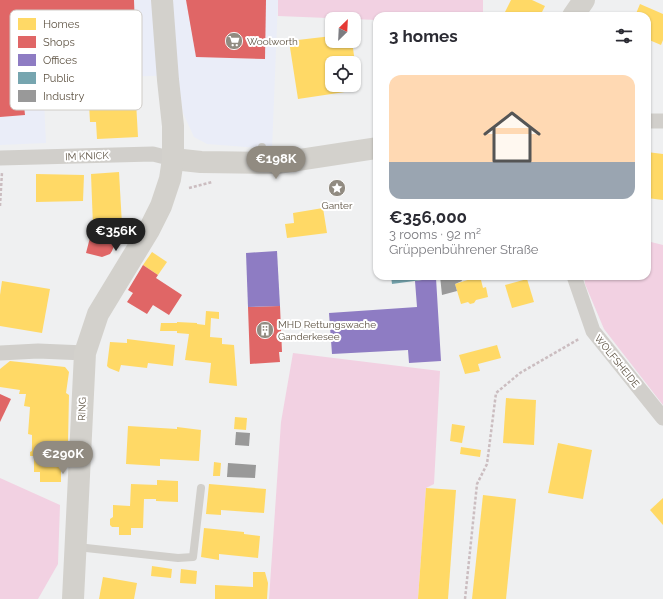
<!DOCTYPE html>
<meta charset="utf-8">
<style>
body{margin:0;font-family:Raleway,sans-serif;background:#f2f2f3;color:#2b2b33;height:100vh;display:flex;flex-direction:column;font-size:15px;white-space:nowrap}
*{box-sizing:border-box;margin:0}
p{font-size:13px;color:#7c7c81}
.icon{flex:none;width:22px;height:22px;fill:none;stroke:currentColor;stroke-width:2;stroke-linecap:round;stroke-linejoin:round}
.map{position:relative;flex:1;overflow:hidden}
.details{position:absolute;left:373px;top:12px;width:278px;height:268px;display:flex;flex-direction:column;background:#fff;border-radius:12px;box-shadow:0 1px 3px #0004}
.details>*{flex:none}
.needle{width:26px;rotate:24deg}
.fabs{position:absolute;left:325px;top:12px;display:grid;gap:8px}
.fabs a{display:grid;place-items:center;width:36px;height:36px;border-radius:8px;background:#fff;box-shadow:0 1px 3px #0004;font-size:20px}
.price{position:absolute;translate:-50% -34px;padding:0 9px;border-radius:14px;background:#918b81;color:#fff;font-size:13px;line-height:26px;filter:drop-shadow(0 1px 2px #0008)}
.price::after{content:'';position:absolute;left:50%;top:24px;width:12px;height:9px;margin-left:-6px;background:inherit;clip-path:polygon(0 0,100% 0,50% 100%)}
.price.active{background:#222;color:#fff}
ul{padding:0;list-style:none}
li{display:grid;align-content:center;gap:8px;height:212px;padding:0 16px}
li+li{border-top:1px solid #e1e1e2}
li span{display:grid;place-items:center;height:124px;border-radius:12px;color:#555}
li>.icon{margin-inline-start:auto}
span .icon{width:72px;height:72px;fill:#fffc;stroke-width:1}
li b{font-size:17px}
h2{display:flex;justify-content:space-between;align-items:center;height:48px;padding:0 16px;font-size:17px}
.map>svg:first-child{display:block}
</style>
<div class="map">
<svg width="663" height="599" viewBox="0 0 663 599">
<rect width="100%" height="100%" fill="#eff0f1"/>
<!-- commercial -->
<path fill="#eaedf8" d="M0,0h278l-6,149 -65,-5 -13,-7 -11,-24 -6,-38 -134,5 3,63 -46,2z"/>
<!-- green -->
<g fill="#f2d1e2">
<path d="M278,0h205v16h-106v4l-99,-4z"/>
<path d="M647,241l16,4v160l-59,-76 -19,-45 -1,-8h63z"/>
<path d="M293,353l147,18 -6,113 -8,4 -8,111h-149l12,-177z"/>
<path d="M0,478l60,27 -2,59 -20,35h-38z"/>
</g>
<!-- homes -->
<g fill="#ffd966">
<path d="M511,0h21l13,6 -5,10h-37z"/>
<path d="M640,4l23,10v26l-2,5 -14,-6v-23h-12z"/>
<path d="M332,36v5h20l3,22h-23v22h22v-21h1l3,26 -60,9 -9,-58z"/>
<path d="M135,84l3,53 -41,2 -1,-17h-6l-2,-36z"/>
<path d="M647,152l16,2v46l-16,-2z"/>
<path d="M119,172l3,53 -29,1 -2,-52z"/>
<path d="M36,174l48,1 -1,26 -47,1z"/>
<path d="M323,208l4,25 -40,5 -2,-14 9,-1 -1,-10z"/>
<path d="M152,252l15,10 -9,13 -15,-10z"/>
<path d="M480,276l3,12 3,-1 2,10 -12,3 -2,3 -4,1 -2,-2 -7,2 -6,-20z"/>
<path d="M527,279l7,23 -22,6 -7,-23z"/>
<path d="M2,281l48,8 -8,44 -42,-7v-31z"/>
<path d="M206,311l13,1v7l-8,-1 -1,19 12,1v6l12,1 3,41 -28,-3 2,-20 -26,-3 4,-26 -12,-1v-2h-17l1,-8h16v-1l20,1v1l8,1z"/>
<path d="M127,339l48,6 -2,21 -25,-3 -1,5 -26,-3 -2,7 -10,-4 -2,-2 3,-24 17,1z"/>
<path d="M497,345l4,13 -23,6 2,7 -15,3 -6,-19z"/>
<path d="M10,361l55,6 4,5 -3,21 3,2 -1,47h-6v17h-3v5h2v18h-21v-10h-6v-16h-4v-4l2,-1v-16l-4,-1 2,-27 -6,-1 2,-12h-7l1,-4 -20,-3v-18z"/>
<path d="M506,398l30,2 -2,45 -31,-2z"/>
<path d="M235,417l12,1 -1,12 -12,-1z"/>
<path d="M452,424l13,2 -3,17 -12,-2z"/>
<path d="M128,426l49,3v-2l24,3 -2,31 -39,-2v7l-34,-2z"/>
<path d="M558,443l34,7 -9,49 -35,-6z"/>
<path d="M461,447l20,3 -1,7 -20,-3z"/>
<path d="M214,462l7,1 -1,13h-7z"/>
<path d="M157,480l21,1v21l-22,-1v-2h-12l-1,29h-12v7h-12v-8h-7l-2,-2v-6l3,-2v-12l17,1 1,-22 26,1z"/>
<path d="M209,484l57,5 -2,24 -43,-3v5l-15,-1z"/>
<path d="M426,488l30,2 -8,109h-30z"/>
<path d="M483,495l33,4 -10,100h-34z"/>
<path d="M663,498v27l-13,-15z"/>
<path d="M204,528l40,4v2l16,2 -2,22 -39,-4v6l-18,-3z"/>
<path d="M152,566l20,3 -1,9 -20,-2z"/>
<path d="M181,569l16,2 -1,13 -16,-1z"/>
<path d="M253,572h12l3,11 -1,16h-52v-14l38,2z"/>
<path d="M103,577l34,6 -3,16h-35z"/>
</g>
<!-- shops -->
<g fill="#e06666">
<path d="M0,0h134l1,29h5l1,42 -120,6 4,38 -25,2z"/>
<path d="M186,0h80l-1,59 -69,-2z"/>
<path d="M117,225l-6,14 3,7 -2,5 -2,3 -8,3 -16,-4 7,-27z"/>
<path d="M143,265l15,10 -2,3 26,17 -13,20 -16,-10 -6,9 -20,-12 6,-9 -5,-3z"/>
<path d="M280,306l2,46h-3l1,10 -30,2 -2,-57z"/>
<path d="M0,394l11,5 -11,23z"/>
</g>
<!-- offices -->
<g fill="#8e7cc3">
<path d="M277,251l3,55 -32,1 -2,-54z"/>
<path d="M436,278l5,83 -32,2 -1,-13 -76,4 -3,-41 88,-6 -2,-26z"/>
</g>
<!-- public -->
<path fill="#76a5af" d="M391,276h44l1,2 -44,6z"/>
<!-- industry -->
<g fill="#999">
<path d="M440,276h20l2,5 -7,3 2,7 -15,4z"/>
<path d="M236,432l14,1 -1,13 -14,-1z"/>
<path d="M228,463l28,2 -1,13 -28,-1z"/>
</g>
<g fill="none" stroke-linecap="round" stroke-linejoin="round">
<!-- path -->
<g stroke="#cbbdc0" stroke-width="2.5" stroke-dasharray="3 2" stroke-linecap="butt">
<path d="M189,188l23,-6"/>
<path d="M0,206l2,-34"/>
<path d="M465,599l12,-115 10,-20 9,-71 24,-20 59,-34"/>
</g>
<!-- lane -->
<g stroke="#d1cfcb" stroke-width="8">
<path d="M262,147l1,15"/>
<path d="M77,547l101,11 15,-1 8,-69"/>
</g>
<!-- street -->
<g stroke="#d1cfcb" stroke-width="15">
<path d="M647,121h16"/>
<path d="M0,158l153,-4 20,5"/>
<path d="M574,276l19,55 70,87"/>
<path d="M0,353l38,-2 47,2"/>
</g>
<!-- secondary -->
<g stroke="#d3d1cc" stroke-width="22">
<path d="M573,16l11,-16"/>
<path d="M173,159l28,3 78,1 98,-15"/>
<path d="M73,599l12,-246 13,-39 51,-84 12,-24 9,-27 3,-20v-33l-5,-46 -6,-80"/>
</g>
</g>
<!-- icons -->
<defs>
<symbol id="supermarket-disc" viewBox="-11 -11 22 22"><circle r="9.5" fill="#918b81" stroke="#fff"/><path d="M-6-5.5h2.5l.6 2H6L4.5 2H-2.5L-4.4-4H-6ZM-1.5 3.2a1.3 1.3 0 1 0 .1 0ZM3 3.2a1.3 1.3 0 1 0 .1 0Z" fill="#fff"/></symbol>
<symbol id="sight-disc" viewBox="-11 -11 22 22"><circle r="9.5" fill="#918b81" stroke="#fff"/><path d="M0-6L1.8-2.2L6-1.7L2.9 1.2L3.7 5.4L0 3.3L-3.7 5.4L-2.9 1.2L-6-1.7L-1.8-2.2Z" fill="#fff"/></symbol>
<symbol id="building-disc" viewBox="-11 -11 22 22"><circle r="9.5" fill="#918b81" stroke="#fff"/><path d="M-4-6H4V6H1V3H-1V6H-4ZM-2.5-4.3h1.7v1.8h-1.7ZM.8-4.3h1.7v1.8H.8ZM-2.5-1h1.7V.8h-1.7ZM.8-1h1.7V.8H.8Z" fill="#fff"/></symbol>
</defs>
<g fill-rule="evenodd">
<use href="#supermarket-disc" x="224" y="31" width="20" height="20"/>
<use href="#sight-disc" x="327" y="178" width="20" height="20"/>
<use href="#building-disc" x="255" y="320" width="20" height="20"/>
</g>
<g text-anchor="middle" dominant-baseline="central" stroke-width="4" stroke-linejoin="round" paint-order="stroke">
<!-- poi labels -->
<g font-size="10" fill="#5f5444" stroke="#fff" text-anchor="start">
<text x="247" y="41">Woolworth</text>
<text x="337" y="205" text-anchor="middle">Ganter</text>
<text x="278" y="324">MHD Rettungswache<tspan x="278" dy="12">Ganderkesee</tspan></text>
</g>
<!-- street labels -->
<g font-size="10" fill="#5f5444" stroke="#fff">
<text transform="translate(87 156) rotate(-2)">IM KNICK</text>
<text transform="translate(617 361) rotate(51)">WOLFSHEIDE</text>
<text transform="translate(82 409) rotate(-88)">RING</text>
</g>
</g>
<!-- legend -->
<rect x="10" y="10" width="132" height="100" rx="6" fill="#fff" stroke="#cfccc7" stroke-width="1"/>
<rect x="18" y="18" width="18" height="12" fill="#ffd966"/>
<rect x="18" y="36" width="18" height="12" fill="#e06666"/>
<rect x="18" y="54" width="18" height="12" fill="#8e7cc3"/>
<rect x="18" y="72" width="18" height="12" fill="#76a5af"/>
<rect x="18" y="90" width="18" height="12" fill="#999"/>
<g font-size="11" fill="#5f5444">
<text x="43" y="28">Homes</text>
<text x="43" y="46">Shops</text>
<text x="43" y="64">Offices</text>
<text x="43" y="82">Public</text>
<text x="43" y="100">Industry</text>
</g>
</svg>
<div class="fabs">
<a><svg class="needle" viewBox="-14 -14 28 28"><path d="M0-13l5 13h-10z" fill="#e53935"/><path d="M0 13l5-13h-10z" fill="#7c7c81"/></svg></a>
<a><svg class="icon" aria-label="locate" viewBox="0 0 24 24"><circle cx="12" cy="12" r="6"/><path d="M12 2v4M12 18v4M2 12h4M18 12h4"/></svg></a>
</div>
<b class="price" style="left:276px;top:180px">€198K</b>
<b class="price active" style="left:116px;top:252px">€356K</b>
<b class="price" style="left:63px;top:475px">€290K</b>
<section class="details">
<h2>3 homes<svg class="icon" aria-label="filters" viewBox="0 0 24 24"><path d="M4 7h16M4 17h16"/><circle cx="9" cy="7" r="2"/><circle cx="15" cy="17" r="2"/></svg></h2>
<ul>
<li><span style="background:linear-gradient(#ffd9b3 70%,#9aa5b1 0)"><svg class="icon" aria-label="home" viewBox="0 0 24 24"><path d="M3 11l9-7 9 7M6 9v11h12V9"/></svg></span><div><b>€356,000</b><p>3 rooms · 92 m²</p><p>Grüppenbührener Straße</p></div></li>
</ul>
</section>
</div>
